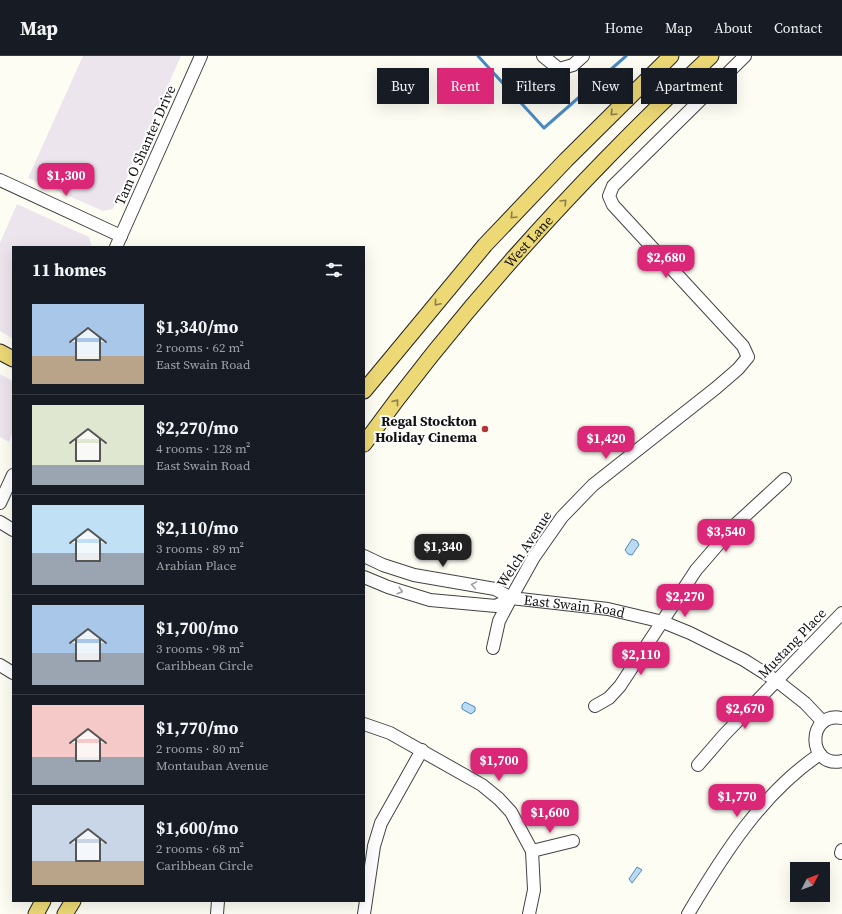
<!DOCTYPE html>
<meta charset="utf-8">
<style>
body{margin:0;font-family:"Source Serif 4",serif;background:#242831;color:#f1f3f6;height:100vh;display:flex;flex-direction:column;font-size:15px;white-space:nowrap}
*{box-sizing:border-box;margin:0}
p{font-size:13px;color:#9ea1a6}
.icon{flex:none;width:22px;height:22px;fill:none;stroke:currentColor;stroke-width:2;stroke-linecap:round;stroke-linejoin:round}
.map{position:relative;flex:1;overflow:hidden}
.panel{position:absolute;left:12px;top:190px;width:353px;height:656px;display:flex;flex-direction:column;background:#171b24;border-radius:0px;box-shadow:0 4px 16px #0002}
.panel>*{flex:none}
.hud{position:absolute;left:377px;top:12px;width:380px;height:36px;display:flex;gap:8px}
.needle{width:26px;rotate:48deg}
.tools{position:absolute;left:790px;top:806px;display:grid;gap:8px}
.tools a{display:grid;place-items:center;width:40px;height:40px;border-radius:0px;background:#171b24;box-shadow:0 4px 16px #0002;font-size:20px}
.price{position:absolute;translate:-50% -34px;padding:0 9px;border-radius:8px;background:#db2777;color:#fff;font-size:13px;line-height:26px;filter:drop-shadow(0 1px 2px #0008)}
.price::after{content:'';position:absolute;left:50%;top:24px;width:12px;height:9px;margin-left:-6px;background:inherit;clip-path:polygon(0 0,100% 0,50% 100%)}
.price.selected{background:#222;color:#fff}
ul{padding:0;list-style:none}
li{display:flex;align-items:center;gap:12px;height:100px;padding:0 20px}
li+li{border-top:1px solid #363941}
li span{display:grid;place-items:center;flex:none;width:112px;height:80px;border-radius:0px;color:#555}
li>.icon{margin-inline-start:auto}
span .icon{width:48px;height:48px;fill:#fffc;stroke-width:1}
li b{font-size:17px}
h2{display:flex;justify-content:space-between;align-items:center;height:48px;padding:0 20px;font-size:17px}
.tag{padding:0 14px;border-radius:0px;background:#171b24;box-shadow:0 4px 16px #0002;font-size:14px;line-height:36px}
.tag.selected{background:#db2777;color:#fff}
header{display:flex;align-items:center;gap:24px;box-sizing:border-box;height:56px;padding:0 20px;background:#171b24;border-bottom:1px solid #363941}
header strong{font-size:19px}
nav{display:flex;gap:22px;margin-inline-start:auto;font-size:14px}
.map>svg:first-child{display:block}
</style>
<header>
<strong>Map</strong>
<nav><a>Home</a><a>Map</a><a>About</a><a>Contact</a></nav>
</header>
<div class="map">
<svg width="842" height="858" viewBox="0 0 842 858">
<rect width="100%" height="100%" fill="#fefdf4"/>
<!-- industrial -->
<g fill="#ede5ed">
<path d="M83,0h98l-68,153 -10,2 -75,-33z"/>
<path d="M17,148l72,33 3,10h-79v92l-13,-8v-88z"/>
<path d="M0,318l13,7v51l-4,10 -9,-5z"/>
</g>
<!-- water -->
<g fill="#bcdaf1" stroke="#4a8ac2">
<path d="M632,483l5,2 2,4 -7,10 -4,-1 -3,-4z"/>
<path d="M465,646l10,5v4l-4,3 -9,-5v-4z"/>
<path d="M637,811l5,3 -10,13 -3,-4z"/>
</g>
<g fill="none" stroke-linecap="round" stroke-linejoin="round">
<!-- stream -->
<path stroke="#4a8ac2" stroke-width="3" d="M478,0l66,72 82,-72"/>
<defs>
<g id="minor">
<path d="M543,0l16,13 14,-4 10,-9"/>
<path d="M0,124l121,56"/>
<path d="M116,191l85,-191"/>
<path d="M0,447l13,-28"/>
<path d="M0,466l13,8"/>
<path id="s1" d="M364,500l19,9 31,10 81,14 16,9 97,11 55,13 27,11 54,27 33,21 28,22 18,19"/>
<path d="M364,521l24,10 42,13 66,6 15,-8"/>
<path d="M493,592l6,-27 12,-23 23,-41 28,-40 31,-32 123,-97 22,-19 10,-12 -5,-11 -130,-141 -4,-9 4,-10 132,-130"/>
<path d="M0,609l13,8"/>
<path d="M595,650l14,-8 11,-12 76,-116 39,-45 50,-46"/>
<path d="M842,662c-36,-7 -35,51 0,43"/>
<path d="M364,668l26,9 92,52 17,14 12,13 21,39 2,39 -5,24"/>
<path d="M698,709l26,-30 118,-122"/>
<path d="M532,795l41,-10"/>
<path d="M841,797l1,-3"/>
<path d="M217,858l1,-13"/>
<path d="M364,858l10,-68 7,-23 41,-73"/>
<path d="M688,858c35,-59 74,-121 132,-160"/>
</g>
<g id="major">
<path d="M0,296l13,7"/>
<path d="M364,335l121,-146 81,-85 105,-104"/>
<path id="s2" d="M364,388c102,-141 220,-269 347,-388"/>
<path d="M36,858l7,-13"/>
<path d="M65,858l8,-13"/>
</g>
</defs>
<!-- minor casing -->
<use href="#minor" stroke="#434343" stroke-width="14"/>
<!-- major casing -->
<use href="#major" stroke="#212121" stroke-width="17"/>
<!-- minor -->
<use href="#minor" stroke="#fff" stroke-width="12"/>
<!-- major -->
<use href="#major" stroke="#ecd875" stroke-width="15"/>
</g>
<!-- one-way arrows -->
<defs><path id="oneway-chevron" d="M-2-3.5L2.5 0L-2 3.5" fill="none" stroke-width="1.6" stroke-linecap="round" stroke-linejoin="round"/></defs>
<g stroke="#897e48">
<use href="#oneway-chevron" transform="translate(613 57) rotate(135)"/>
<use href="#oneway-chevron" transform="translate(564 146) rotate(-46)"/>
<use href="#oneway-chevron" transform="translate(513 160) rotate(134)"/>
<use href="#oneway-chevron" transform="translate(437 247) rotate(130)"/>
<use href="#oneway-chevron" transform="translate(396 346) rotate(-52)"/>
</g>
<g stroke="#9f9f9f">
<use href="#oneway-chevron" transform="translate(474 529) rotate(-170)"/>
<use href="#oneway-chevron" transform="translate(400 535) rotate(17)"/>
</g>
<!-- markers -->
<circle fill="#b43633" stroke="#fff" stroke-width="1.5" cx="485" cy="373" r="4"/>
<g text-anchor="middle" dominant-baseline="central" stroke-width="4" stroke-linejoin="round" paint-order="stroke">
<!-- street labels -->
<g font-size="14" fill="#101010" stroke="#fff">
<text transform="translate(145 89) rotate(-66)">Tam O Shanter Drive</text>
<text stroke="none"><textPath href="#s2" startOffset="261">West Lane</textPath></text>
<text transform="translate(524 493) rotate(-57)">Welch Avenue</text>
<text stroke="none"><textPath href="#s1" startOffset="218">East Swain Road</textPath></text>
<text transform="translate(792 587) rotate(-46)">Mustang Place</text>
</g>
<!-- poi labels -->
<g font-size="14" font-weight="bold" fill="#101010" stroke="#fff" text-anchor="end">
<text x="477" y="365">Regal Stockton<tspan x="477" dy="16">Holiday Cinema</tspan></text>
</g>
</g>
</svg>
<div class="tools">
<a><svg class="needle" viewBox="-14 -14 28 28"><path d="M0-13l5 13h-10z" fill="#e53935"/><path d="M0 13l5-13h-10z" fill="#9ea1a6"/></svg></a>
</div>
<b class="price" style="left:66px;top:141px">$1,300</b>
<b class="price" style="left:666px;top:223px">$2,680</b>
<b class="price" style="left:606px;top:404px">$1,420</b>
<b class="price" style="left:726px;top:497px">$3,540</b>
<b class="price selected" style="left:443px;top:512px">$1,340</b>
<b class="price" style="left:685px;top:562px">$2,270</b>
<b class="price" style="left:641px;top:620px">$2,110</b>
<b class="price" style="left:745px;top:674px">$2,670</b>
<b class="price" style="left:499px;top:726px">$1,700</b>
<b class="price" style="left:737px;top:762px">$1,770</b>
<b class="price" style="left:550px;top:778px">$1,600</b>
<div class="hud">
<a class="tag">Buy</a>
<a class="tag selected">Rent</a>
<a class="tag">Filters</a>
<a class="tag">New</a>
<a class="tag">Apartment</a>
</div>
<section class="panel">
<h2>11 homes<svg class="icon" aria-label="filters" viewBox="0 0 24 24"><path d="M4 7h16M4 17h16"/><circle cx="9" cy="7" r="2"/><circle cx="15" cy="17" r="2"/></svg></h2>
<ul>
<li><span style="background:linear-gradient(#a9c7e8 65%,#b9a48a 0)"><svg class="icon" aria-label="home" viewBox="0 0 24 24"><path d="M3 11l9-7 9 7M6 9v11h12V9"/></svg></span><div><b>$1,340/mo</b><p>2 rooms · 62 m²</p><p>East Swain Road</p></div></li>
<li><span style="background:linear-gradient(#dfe7d0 75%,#9aa5b1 0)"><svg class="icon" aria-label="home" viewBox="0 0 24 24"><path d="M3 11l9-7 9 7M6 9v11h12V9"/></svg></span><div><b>$2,270/mo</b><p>4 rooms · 128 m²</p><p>East Swain Road</p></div></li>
<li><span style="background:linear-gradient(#bfe0f5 60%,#9aa5b1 0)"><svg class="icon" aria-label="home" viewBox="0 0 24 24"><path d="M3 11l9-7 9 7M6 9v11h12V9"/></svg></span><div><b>$2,110/mo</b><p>3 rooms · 89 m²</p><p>Arabian Place</p></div></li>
<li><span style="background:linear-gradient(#a9c7e8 60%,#9aa5b1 0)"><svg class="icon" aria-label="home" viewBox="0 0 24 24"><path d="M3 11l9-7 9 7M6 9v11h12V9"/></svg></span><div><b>$1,700/mo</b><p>3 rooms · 98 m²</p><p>Caribbean Circle</p></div></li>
<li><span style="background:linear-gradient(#f6c9c9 65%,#9aa5b1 0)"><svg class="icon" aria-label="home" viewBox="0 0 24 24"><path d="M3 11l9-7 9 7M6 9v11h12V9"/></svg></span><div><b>$1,770/mo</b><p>2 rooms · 80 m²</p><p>Montauban Avenue</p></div></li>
<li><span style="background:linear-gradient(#c9d6e8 70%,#b9a48a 0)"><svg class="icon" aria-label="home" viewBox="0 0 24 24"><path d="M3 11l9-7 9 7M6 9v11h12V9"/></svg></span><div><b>$1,600/mo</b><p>2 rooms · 68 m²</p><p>Caribbean Circle</p></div></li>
</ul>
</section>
</div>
